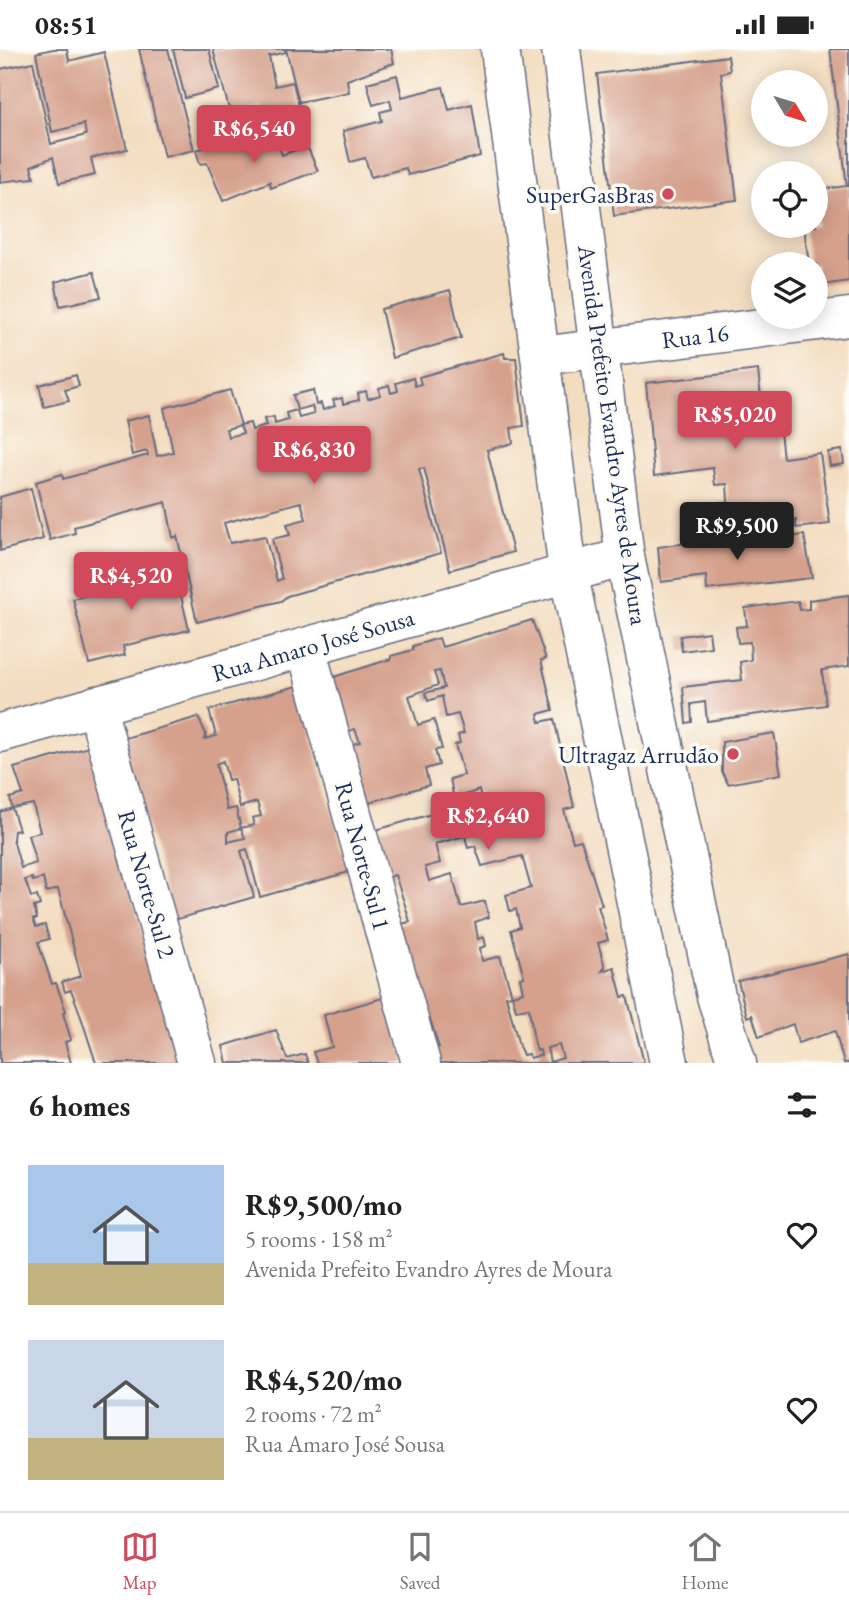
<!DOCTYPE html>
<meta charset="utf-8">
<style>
body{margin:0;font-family:"EB Garamond",serif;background:#f2f2f2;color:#222;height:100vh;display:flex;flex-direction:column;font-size:26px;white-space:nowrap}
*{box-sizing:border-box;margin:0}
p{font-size:23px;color:#767676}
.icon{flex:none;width:38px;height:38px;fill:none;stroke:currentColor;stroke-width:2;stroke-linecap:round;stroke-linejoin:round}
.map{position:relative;height:1014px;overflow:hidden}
.panel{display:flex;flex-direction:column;background:#fff;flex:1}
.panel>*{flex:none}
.needle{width:46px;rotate:128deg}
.buttons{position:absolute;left:751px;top:21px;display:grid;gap:14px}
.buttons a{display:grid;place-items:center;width:77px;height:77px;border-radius:50%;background:#fff;box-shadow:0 4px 18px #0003;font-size:35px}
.price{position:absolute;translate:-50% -60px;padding:0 16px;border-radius:7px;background:#d1495b;color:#fff;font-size:23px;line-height:46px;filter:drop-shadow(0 2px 4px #0008)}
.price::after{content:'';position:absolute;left:50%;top:42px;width:21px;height:16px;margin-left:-10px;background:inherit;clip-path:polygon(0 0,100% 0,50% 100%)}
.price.selected{background:#222;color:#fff}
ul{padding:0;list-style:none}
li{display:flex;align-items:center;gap:21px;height:175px;padding:0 28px}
li span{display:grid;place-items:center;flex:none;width:196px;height:140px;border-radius:0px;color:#555}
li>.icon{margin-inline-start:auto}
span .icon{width:84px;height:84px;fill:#fffc;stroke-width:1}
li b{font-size:30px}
h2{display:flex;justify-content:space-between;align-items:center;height:84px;padding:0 28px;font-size:30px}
.status{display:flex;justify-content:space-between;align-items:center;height:49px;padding:0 35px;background:#fff;direction:ltr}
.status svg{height:19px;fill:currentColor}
.dock{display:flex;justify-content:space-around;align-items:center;height:98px;border-top:2px solid #e0e0e0;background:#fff;font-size:19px;color:#767676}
.dock a{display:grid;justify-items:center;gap:4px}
.dock .selected{color:#d1495b}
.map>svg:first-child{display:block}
</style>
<div class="status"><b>08:51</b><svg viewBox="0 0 49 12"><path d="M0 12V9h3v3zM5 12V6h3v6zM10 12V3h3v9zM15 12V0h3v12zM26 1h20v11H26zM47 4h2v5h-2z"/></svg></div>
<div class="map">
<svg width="849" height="1014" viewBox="0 0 849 1014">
<rect width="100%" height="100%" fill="#fdfcf7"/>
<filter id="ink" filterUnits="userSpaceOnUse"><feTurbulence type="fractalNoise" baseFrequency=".0143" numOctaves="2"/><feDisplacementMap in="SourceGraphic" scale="14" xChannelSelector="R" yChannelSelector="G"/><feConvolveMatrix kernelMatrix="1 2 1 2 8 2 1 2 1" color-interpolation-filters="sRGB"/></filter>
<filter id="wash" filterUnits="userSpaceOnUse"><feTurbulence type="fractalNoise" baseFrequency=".00686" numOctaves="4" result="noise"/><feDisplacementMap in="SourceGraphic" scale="28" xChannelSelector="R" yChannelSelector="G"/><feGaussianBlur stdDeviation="1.57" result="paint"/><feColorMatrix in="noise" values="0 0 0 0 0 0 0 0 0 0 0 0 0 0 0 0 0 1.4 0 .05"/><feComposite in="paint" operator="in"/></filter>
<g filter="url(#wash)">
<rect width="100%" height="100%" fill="#f3ddc0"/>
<g id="blocks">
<!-- building -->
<g fill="#d5a08c" fill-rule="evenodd">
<path d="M53,0h14l2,12 35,-9 23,97 -36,9 4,17 -36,8 -6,-26 -22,9 3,12 -34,4v-113l33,-7 18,82 35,-9 -2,-11 -32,8 -16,-79z"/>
<path d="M139,0h29l26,101 -30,7z"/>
<path d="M173,0h36l10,40 -34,9z"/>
<path d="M213,0h72l1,3 -17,4 6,30 18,-4 10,40 -35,9 -6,-25 -23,6 -2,-4 -8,1z"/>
<path d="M286,0h105l3,14 -47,17 2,12 -50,10z"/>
<path d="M830,0h19v232l-33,5v-22h-7l-4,-28 1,-10h10v-36l31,-4z"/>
<path d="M728,7l2,15 -9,2 16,127 -123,16 -17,-142z"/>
<path d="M397,26l5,22 41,-10 6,23 23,-6 8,52 -72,19 -2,-7 -35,9 -6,-19 -15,4 -7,-31 39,-10 -2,-9 12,-3 -2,-9 -17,5 -6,-22z"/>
<path d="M273,84l9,22 25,-9 11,25 -47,17 -1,-6 -47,19 -16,-38 -7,1 -4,-14 38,-11 1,4 17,-6 1,4z"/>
<path d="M94,223l7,25 -41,9 -5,-24z"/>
<path d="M450,241l11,48 -69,20 -11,-49z"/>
<path d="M504,304l1,5h11l8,68 -13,2 2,15 -26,7 26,102 -63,18 -26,-102 -5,1 22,84 -154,43 -6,5 -84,21 -20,-86 -4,2 -7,-36 -92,25 1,6 -25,7 -14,-58 26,-8 1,5 85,-24 -1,-4 -15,4 -7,-34 24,-6 8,41 16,-4 -9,-44 66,-18 11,35 -15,4 2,8 15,-4 -3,-8 10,-2 2,7 14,-4 -2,-7 10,-2 1,7 13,-4 -2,-7 11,-3 2,8 15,-4 -2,-8 -15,4 -4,-15 20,-5 3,15 5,-2 2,7 12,-4 -2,-6 9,-2 1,6 16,-4 -1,-7 8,-2 2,8 12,-4 -1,-7 10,-3 2,8 7,-2 -2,-8 17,-5 2,8 6,-2 -2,-7zM301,453l5,17 -19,5 3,11 -18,4 10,40 -5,2 -12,-45 -35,7 -6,-20z"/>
<path d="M758,321l5,46 15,-1 5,43 37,-5 10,71 -34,4v-9l-11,2 1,9 -53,7 -1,-17 -13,1 -2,-18 11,-1 -1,-18 -12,1 -2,-17 -59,8 -8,-93z"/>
<path d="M76,326l3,11 -14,4 4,11 -25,6 -5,-22z"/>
<path d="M842,401l2,14 -14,2 -2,-14z"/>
<path d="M31,439l12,51 -43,12v-54z"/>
<path d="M804,486l8,43 -105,12 -1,-14 -45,6 -3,-35 58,-8v7z"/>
<path d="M173,513l16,68 -66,16 2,9 -36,9 -16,-65 33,-9 -3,-11z"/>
<path d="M849,546v71l-27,4 4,35 -119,16 -2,-19 -14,2 1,18 -6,1 -3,-36 59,-7 -2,-18 11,-2 -1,-18 -12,1 -2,-16 11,-1 -2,-18 53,-7 2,9 9,-1v-9z"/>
<path d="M532,571l14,39 -5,1 12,50 -15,4 2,8 14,-3 20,88 -10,3 9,32 8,-2 21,65 -4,1 10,34 -10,3 7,24 -3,4 12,-4 8,30 5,-1 17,67h-210l-4,-13 9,-3 -9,-28 -10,3 -24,-97 14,-3 -5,-17 -10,-30 -12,4 -14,-47 80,-23 4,15 8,-2 4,14 -30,8 5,19 -15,4 4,14 23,-7 9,33 24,-6 4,16 -14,5 3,17 6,-2 2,9 -6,2 2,13 18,-5 12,39 -6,1 13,50 4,9 5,-1 2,4 11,-3 -1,-5 -3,1 -3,-10 -5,-33 -13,2 -4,-15 11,-3 -3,-14 4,-1 -13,-47 9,-3 -4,-18 -6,2 -4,-16 25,-7 -9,-32 -40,10 -7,-20 -7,2 -3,-12 23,-6 -9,-40 -25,9 -4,-20 14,-4 -9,-30 5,-2 -2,-8 6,-2 -6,-19 -12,3 -4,-21 -14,5 -3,-8 19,-5 -4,-17 -6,1 4,13 -29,11 9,29 16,-5 8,29 -7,1 4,15 -14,4 4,16 -68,20 -18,-58 17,-5 -5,-13 -15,5 -16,-54 67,-21v-3l22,-6v-4l26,-8 3,9zM559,996l4,13 -13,4 -3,-14z"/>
<path d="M709,583l2,15 -29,4 -2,-15z"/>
<path d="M297,637l52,186 -89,25 -13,-48 -6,2 13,46 -80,23 -52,-181 76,-22 8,17 -2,5 12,-3 -7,-26zM223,712l5,19 5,-1 7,28 17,-5 4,14 -9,2 2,7 -13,3 -5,-20 -9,2 -11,-46zM241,779l4,10 -17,4v-10z"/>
<path d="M774,684l7,41 -53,10 -6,-12v-30z"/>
<path d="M89,698l91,316h-84l-18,-55 -7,-18 -6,2 -3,-10 19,-6 -23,-87 -12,3 -3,-14 -10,3 -1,-3 -7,2 6,17 6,-1 3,9 -6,2 3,12h-4l3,8 9,-2 4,14 -11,3 14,42 4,-1 10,28 -3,2 8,27 -6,2 6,21h-71v-251l12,-4 -2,-10 13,-4 -9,-26zM33,755l7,28 -12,3 8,28 -15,5 -8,-29 1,-8 5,-1 -7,-22z"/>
<path d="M849,905v109h-5l-9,-32 -37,12 -5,-19 -34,13 -7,-22 -5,2 -9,-36z"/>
<path d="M386,948l19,66h-88l-4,-11 19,-5 -8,-32z"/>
<path d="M276,981l11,29 18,-5 3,9h-81l-4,-17z"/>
</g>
</g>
</g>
<g filter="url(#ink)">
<use href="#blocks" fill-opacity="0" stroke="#676c80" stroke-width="2"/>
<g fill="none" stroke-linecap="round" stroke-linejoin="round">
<defs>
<g id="street">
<path d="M541,307l308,-39"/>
<path d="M306,599l115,415"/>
<path d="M96,656l101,358"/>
<path d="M0,684l625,-176"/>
</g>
<g id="secondary">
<path d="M500,0l68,522 101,492"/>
<path d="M561,0l64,508 91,439 21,67"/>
</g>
</defs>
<!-- street casing -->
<use href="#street" stroke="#676c80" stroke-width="41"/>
<!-- secondary casing -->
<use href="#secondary" stroke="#676c80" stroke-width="41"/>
<!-- street -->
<use href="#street" stroke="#fff" stroke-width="38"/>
<!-- secondary -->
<use href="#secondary" stroke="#fff" stroke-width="38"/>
</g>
</g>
<!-- markers -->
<g fill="#d1495b" stroke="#fdfcf7" stroke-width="2.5">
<circle cx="668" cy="145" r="7"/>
<circle cx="733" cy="705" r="7"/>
</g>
<g text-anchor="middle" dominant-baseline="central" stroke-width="7" stroke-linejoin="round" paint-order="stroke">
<!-- poi labels -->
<g font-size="24" fill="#1b2f5e" stroke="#fdfcf7" text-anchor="end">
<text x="654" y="145">SuperGasBras</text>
<text x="719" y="705">Ultragaz Arrudão</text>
</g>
<!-- street labels -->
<g font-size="24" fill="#1b2f5e" stroke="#fdfcf7">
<text transform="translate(695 287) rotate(-7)">Rua 16</text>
<text transform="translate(613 386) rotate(82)">Avenida Prefeito Evandro Ayres de Moura</text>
<text transform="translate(313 596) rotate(-16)">Rua Amaro José Sousa</text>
<text transform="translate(363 807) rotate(75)">Rua Norte-Sul 1</text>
<text transform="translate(147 835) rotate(74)">Rua Norte-Sul 2</text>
</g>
</g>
</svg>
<div class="buttons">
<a><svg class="needle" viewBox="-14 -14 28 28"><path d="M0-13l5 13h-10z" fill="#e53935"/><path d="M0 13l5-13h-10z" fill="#767676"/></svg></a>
<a><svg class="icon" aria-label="locate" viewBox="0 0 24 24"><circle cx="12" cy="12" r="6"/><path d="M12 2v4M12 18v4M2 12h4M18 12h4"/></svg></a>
<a><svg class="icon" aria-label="layers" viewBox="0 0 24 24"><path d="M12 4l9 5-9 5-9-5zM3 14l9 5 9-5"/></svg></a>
</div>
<b class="price" style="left:254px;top:116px">R$6,540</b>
<b class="price" style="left:735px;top:402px">R$5,020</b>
<b class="price" style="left:314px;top:437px">R$6,830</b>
<b class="price selected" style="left:737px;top:513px">R$9,500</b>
<b class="price" style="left:131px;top:563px">R$4,520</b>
<b class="price" style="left:488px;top:803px">R$2,640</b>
</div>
<section class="panel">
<h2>6 homes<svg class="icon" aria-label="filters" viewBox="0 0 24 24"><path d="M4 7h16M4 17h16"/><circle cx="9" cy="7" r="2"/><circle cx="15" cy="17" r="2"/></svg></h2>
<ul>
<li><span style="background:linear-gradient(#a9c7e8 70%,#c2b280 0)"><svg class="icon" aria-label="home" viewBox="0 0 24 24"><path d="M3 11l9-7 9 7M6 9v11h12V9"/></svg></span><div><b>R$9,500/mo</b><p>5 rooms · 158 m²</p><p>Avenida Prefeito Evandro Ayres de Moura</p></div><svg class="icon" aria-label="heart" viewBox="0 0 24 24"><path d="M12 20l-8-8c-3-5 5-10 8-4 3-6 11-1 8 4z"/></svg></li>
<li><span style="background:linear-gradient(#c9d6e8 70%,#c2b280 0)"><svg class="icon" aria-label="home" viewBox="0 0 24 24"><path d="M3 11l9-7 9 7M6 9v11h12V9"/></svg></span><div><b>R$4,520/mo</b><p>2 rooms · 72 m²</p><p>Rua Amaro José Sousa</p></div><svg class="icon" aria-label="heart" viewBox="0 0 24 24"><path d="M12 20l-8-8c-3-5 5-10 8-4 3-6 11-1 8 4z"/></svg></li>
</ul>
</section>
<nav class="dock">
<a class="selected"><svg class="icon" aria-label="map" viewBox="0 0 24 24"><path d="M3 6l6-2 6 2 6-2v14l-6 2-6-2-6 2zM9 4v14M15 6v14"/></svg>Map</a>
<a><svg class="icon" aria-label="saved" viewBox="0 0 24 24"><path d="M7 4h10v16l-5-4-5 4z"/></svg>Saved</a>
<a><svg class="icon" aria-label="home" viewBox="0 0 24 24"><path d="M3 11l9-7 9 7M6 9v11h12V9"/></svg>Home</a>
</nav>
